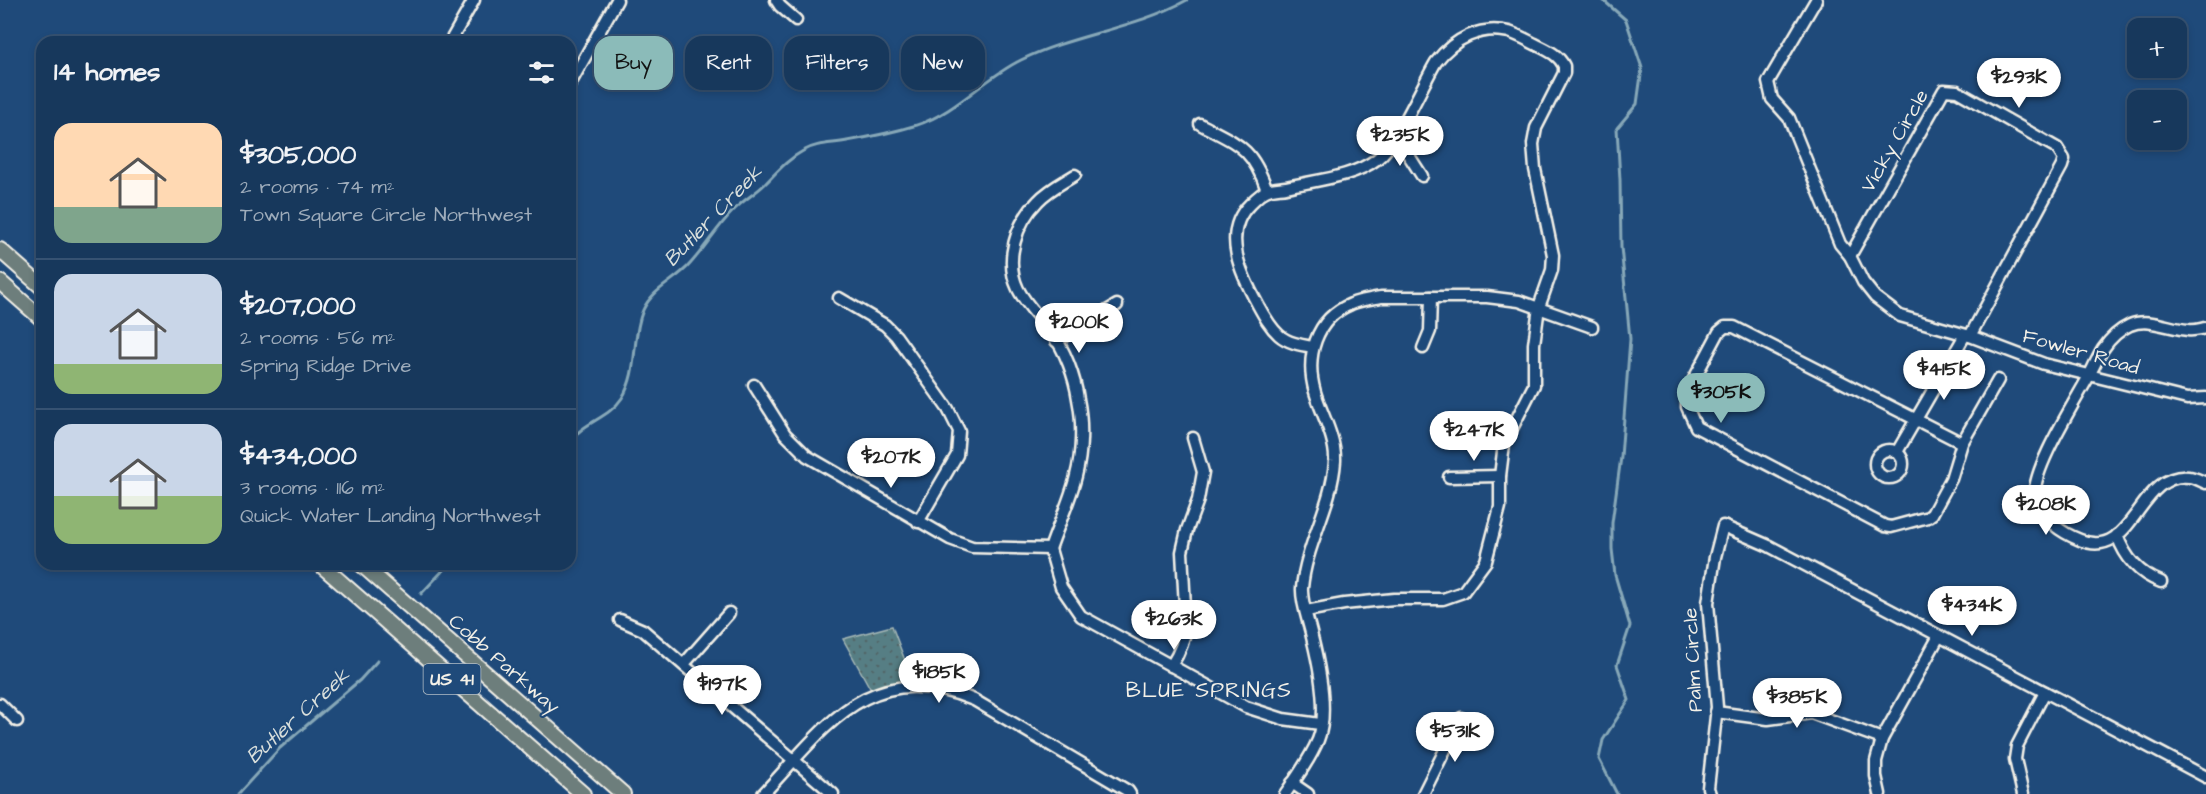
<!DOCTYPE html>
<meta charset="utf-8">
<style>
body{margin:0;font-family:"Architects Daughter",sans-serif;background:#244365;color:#f1f3f6;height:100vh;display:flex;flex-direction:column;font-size:22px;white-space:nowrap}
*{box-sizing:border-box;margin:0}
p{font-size:20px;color:#9eacbb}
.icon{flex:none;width:33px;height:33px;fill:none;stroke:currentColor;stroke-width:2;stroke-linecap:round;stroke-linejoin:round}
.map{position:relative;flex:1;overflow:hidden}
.details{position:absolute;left:36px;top:36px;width:540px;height:534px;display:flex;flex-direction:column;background:#17385c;border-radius:18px;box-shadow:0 3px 9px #0003,0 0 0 2px #365272}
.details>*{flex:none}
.hud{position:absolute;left:594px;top:36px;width:570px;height:54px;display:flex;gap:12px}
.controls{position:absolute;left:2127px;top:18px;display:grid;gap:12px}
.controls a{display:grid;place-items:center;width:60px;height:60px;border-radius:12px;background:#17385c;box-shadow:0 3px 9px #0003,0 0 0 2px #365272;font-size:30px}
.price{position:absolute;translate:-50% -51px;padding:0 14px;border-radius:21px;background:#fff;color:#222;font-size:20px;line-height:39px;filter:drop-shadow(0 2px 3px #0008)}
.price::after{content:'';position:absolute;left:50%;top:36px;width:18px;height:14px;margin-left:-9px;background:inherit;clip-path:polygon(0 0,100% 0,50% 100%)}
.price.on{background:#8bbbb9;color:#111}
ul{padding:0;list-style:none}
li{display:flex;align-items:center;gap:18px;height:150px;padding:0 18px}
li+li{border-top:2px solid #365272}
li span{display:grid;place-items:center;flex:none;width:168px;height:120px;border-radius:18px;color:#555}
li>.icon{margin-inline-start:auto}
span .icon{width:72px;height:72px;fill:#fffc;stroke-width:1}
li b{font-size:26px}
h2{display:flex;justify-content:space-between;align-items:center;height:72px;padding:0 18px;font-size:26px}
.chip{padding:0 21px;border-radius:18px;background:#17385c;box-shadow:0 3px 9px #0003,0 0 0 2px #365272;font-size:21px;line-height:54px}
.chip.on{background:#8bbbb9;color:#111}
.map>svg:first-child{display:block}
</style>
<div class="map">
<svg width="2206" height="794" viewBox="0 0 2206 794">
<defs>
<pattern id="park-dots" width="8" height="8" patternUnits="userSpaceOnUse" patternTransform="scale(1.5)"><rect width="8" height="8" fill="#577e84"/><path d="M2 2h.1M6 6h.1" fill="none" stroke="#516668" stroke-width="1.8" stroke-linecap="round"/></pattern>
</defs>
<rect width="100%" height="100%" fill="#1f4a7a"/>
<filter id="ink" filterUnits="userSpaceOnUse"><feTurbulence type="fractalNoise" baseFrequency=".0167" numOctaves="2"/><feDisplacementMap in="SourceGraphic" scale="12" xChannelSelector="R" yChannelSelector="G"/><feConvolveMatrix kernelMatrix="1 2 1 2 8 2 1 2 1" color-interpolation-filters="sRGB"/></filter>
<g filter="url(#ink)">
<!-- park -->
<path fill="url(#park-dots)" stroke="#a6b8b6" stroke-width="1.5" d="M892,626l23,61 -44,3 -28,-51z"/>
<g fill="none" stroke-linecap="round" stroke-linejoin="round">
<!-- stream -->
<g stroke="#87a8b8" stroke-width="3">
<path d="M1603,0l23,20 16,48 -5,36 -20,24 3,52 1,67 9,92 -9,118 -9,66v26l3,26 15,51 -13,39 12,35 -26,40 -4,19 18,35"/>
<path d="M570,441c14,-19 39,-23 52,-43 17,-27 9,-60 21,-88 10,-22 34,-30 48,-47 15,-17 27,-37 43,-53 9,-10 21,-16 31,-26 12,-12 23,-25 38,-33 13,-8 29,-7 44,-10 23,-4 47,-9 70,-16 40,-13 67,-47 104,-65 53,-26 114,-31 166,-60"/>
<path d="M421,594l28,-30"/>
<path d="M238,794l42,-46 80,-68 18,-20"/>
</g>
<defs>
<g id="minor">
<path d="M776,0l4,6 16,14"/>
<path d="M1816,0l-48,82 4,17 17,19 51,126 10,12 13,26 12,15 25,19 70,20 74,28 143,35 19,-1"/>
<path d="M450,42l24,-42"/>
<path d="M570,84l47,-84"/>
<path d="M1200,124c39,21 51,22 67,66"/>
<path d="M1391,141l15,10 16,25"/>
<path d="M1850,256l94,-166 13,1 100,57 7,11 -2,7 -92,170"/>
<path d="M839,298l46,27 11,11 52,73 11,22 -2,24 -39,67"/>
<path d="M2206,328c-6,1 -12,3 -18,2 -19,-1 -39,-13 -58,-5 -11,5 -21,15 -27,24 -5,8 -9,17 -13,25 -13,25 -60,97 -55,124 5,20 27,35 45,42 54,22 58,-69 109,-63 5,0 12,4 17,6"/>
<path d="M1056,341l61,-36"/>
<path d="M1423,348l7,-17 1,-34"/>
<path d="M754,385l31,49 22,22 143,83 22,8 78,2"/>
<path d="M1962,443l-228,-116h-9l-6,5 -32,60v15l9,20 189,99 6,1 37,-10 4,-3 19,-35 11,-36 36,-63"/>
<circle cx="1889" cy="464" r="14"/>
<path d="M1897,452l68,-117"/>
<path d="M1449,477l51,-1"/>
<path d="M2117,535c8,23 22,39 44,47"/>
<path d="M1050,549c8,-24 20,-48 26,-73 6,-23 7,-53 2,-77 -3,-21 -13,-50 -27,-67 -11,-14 -25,-27 -33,-43 -14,-29 -2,-66 20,-88 10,-11 24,-18 37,-26"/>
<path d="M1050,549l11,38 20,29 165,91 37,12 37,5"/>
<path d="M1306,611l38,-7 50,-5h49l20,-7 23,-31 14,-54v-31l4,-32 30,-59v-41l5,-37 13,-37 1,-15 -18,-86 -2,-25 3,-16 28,-55v-7c-6,-12 -17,-16 -29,-22 -8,-4 -17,-9 -26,-12 -29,-7 -55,7 -73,30 -15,25 -38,81 -59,97 -25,19 -62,21 -91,28 -6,1 -13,1 -18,3 -6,2 -14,10 -18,14 -30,29 -8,72 8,101 6,11 12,22 21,30 9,8 22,10 34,12"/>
<path d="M620,620l23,10 190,164"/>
<path d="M684,664l45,-51"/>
<path d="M1171,666c9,-14 14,-26 15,-41l-4,-73 5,-22 11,-30 5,-28 -10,-34"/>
<path d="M0,704l17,17"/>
<path d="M1716,712l52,7 43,-6 71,26"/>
<path d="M1292,783l16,11"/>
<path d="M763,794c64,-68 106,-137 211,-94l154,91 2,3"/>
<path d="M1285,794c12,-17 25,-35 33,-54 11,-27 1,-75 -6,-103 -3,-15 -11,-34 -10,-49 4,-44 30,-83 33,-127 1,-23 -14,-48 -20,-69 -10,-35 0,-73 36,-88 9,-4 20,-5 30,-7h106l32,4 73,26"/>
<path d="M1423,794l38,-76"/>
<path d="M1710,794l-2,-6 9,-81 -9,-104 7,-46 8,-31 46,20 437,231"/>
<path d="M1880,794l-4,-18v-15l6,-22 57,-103"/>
<path d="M2023,794l-8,-35 2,-13 28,-54"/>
</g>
<g id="major">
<path d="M0,250l42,37"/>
<path d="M0,282l42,37"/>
<path d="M320,564l263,230"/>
<path d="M361,564l262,230"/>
</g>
</defs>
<!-- minor casing -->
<use href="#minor" stroke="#f4f1e8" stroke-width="15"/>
<!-- major casing -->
<use href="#major" stroke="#f4f1e8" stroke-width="18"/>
<!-- minor -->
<use href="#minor" stroke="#1f4a7a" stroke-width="10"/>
<!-- major -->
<use href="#major" stroke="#6d7e7c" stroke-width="14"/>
</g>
</g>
<g text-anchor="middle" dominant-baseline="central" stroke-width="4.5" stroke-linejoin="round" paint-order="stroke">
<!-- shield labels -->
<rect fill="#1f4a7a" stroke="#b4bfc7" stroke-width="1.5" x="423.5" y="664" width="57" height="30" rx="4.5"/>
<g font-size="18" font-weight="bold" fill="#f4f1e8">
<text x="452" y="679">US 41</text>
</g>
<!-- street labels -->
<g font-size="20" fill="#f4f1e8" stroke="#1f4a7a">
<text transform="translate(1895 141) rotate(-60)">Vicky Circle</text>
<text transform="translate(2081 352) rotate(16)">Fowler Road</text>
<text transform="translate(1693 660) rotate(-93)">Palm Circle</text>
<text transform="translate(504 664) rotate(41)">Cobb Parkway</text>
</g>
<!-- water labels -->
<g font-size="21" font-style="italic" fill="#d9dfdc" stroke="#1f4a7a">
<text transform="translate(713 216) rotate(-46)">Butler Creek</text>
<text transform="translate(298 716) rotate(-42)">Butler Creek</text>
</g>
<!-- neighbourhood labels -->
<g font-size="21" letter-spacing="1.5" fill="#f4f1e8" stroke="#1f4a7a">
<text x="1209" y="690">BLUE SPRINGS</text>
</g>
</g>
</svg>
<div class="controls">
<a>+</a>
<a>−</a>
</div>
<b class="price" style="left:2019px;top:109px">$293K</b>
<b class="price" style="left:1400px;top:167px">$235K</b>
<b class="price" style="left:1079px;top:354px">$200K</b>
<b class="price" style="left:1944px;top:401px">$415K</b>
<b class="price on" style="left:1721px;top:424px">$305K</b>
<b class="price" style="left:1474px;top:462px">$247K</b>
<b class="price" style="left:891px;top:489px">$207K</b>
<b class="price" style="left:2046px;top:536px">$208K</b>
<b class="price" style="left:1972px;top:637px">$434K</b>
<b class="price" style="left:1174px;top:651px">$263K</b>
<b class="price" style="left:939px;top:704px">$185K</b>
<b class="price" style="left:722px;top:716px">$197K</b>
<b class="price" style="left:1797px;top:729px">$385K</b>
<b class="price" style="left:1455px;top:763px">$531K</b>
<div class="hud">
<a class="chip on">Buy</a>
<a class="chip">Rent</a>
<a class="chip">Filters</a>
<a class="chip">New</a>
</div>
<section class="details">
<h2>14 homes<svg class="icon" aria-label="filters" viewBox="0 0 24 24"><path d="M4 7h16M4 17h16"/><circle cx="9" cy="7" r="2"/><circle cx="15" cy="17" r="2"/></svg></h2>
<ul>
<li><span style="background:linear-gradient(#ffd9b3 70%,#7fa58c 0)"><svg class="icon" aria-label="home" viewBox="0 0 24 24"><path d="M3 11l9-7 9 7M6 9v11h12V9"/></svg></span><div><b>$305,000</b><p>2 rooms · 74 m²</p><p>Town Square Circle Northwest</p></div></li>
<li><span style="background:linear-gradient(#c9d6e8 75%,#8fb573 0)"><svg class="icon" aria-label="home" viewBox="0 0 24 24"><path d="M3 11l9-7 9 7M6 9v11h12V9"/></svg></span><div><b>$207,000</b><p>2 rooms · 56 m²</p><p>Spring Ridge Drive</p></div></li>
<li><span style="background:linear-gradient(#c9d6e8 60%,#8fb573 0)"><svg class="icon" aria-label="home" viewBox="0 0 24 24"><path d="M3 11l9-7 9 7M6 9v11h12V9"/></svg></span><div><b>$434,000</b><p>3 rooms · 116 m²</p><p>Quick Water Landing Northwest</p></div></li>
</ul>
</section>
</div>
